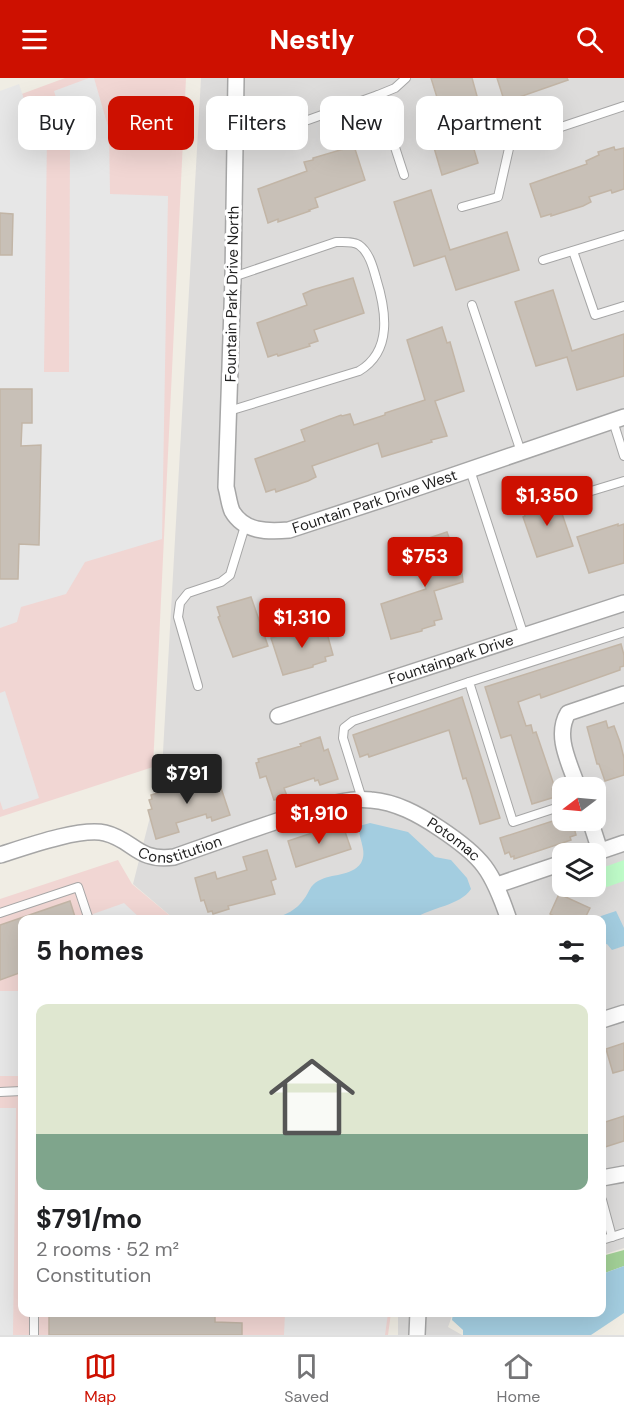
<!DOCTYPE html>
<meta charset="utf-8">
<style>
body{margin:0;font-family:"DM Sans",sans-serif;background:#f2f2f2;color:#202124;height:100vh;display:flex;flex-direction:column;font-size:22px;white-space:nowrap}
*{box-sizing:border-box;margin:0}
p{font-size:20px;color:#757577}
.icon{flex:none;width:33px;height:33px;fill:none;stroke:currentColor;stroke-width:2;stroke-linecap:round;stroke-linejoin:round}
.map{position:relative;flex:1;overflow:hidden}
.panel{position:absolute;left:18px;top:837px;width:588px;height:402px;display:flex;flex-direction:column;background:#fff;border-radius:12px;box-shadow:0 6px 24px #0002}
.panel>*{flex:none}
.banner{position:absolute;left:18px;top:18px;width:588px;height:54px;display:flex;gap:12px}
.needle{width:39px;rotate:254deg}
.buttons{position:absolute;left:552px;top:699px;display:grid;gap:12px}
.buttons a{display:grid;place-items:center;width:54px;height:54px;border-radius:12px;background:#fff;box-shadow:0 6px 24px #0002;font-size:30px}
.price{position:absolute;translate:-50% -51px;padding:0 14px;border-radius:6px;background:#cd1000;color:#fff;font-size:20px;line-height:39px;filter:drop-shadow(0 2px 3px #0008)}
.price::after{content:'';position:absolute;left:50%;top:36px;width:18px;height:14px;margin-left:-9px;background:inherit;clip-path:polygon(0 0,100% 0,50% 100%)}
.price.on{background:#222;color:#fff}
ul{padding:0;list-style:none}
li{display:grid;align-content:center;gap:12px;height:318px;padding:0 18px}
li span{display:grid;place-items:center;height:186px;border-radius:12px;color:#555}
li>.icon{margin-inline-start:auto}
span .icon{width:108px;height:108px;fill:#fffc;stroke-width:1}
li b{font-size:26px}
h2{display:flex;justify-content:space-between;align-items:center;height:72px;padding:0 18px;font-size:26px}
.tag{padding:0 21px;border-radius:12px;background:#fff;box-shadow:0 6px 24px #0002;font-size:21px;line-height:54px}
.tag.on{background:#cd1000;color:#fff}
header{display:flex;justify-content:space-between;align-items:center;height:78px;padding:0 18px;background:#cd1000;color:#fff;font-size:27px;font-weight:700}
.menu{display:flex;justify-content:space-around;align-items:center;height:84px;border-top:2px solid #e0e0e0;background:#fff;font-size:16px;color:#757577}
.menu a{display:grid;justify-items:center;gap:3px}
.menu .on{color:#cd1000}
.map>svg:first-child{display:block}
</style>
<header><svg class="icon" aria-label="menu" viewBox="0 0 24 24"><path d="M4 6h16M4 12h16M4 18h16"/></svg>Nestly<svg class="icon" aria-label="search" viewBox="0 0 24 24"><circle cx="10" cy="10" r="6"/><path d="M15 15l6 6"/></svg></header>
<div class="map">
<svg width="624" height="1257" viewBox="0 0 624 1257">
<rect width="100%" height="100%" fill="#f0ede4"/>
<!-- residential -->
<g fill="#dddcdb" fill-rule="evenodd">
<path d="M201,0h423v1170l-22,7v-335l-428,-1 -41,-35 29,-114zM562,710h34v32h-34zM562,776h34v32h-34z"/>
<path d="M398,1235h55l-5,14 14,8h-64z"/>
</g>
<!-- commercial -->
<g fill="#f1d6d3">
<path d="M65,0h121l-33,689 -153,50v-715z"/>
<path d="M118,782l14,24 42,35 -152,1v392l369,1 -3,22h-388v-436z"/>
</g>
<!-- forest -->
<path fill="#a3d197" d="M624,1172v16l-22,8v-18z"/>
<!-- park -->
<path fill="#bffcc9" d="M624,782v21l-17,6 -11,-5v-12z"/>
<!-- parking -->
<g fill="#e7e7e7">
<path d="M89,0h5l15,52 1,64 58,2 -6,343 -77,23 -19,32 -45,13 -4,15 -17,6v-49h18l1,-35h20l2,-99 -20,1 1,-23 10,-34h-32v-134h12l1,-41 -13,-1v-122l19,-7 6,18 12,-5 10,37 -3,238h25l1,-228 -16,-53z"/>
<path d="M5,613l34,107 -36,12 -3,-9v-108z"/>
<path d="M124,825l17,16h-46l-2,-5z"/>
<rect x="0" y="913" width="22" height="85"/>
<path d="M0,1030h16l-3,227h-13z"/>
<path d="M285,1235v-1l103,1 -3,22h-101z"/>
</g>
<!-- water -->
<g fill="#a3cde0">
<path d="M370,745l38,9 27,25 16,3 16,18 4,11c-11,17 -41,18 -57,30h-141c12,-4 24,-9 31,-20 5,-6 6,-14 14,-18 14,-8 33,-4 43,-18 7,-12 -3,-24 -2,-37z"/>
<path d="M616,833l8,17v18l-12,4 -5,-6 -4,1 -1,-2v-23l-3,-1 2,-3z"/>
<path d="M624,1188v47l-33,22h-128v-5l-11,-10 1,-7 149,-1v-38z"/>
</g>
<!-- building -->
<g fill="#c8c0b7" stroke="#c2b5a6" stroke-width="1.5">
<path d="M431,0h41l8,29 -17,5 15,51 -36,12 -12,-41h2l-3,-10 15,-4z"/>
<path d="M497,0h70l1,2 -54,19 -1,-1 -9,2z"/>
<path d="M354,68l11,34 -50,18 3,9 -9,3 1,1 -32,11v-3l-10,4 -10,-34 49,-18 -3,-9 9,-2v-2z"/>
<path d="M614,69l1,3 9,-2v41l-12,4 -1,-3 -22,7 2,5 -8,4 -32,10v-2l-10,3 -11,-33 57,-20 -1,-3 13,-6 -1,-3z"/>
<path d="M431,112l19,60 57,-18 12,38 -63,20 -11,-34 -31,10 -20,-64z"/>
<path d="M0,135l13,1 -1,41h-12z"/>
<path d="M353,200l11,35 -50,17 4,11 -9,3 1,2 -32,10 -1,-2 -9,3 -11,-34 50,-18 -4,-11 9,-4z"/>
<path d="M553,212l19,61 52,-17v42l-47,14 -10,-33 -31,9 -21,-64z"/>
<path d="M442,249l5,16 3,-1 14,49 -29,10 12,35 -16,4 1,2 -50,15 -4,-14 -66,23 4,11 -8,4 -32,11 -1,-3 -9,3 -11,-33 50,-18 -4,-11 40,-15 1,1 8,-2 4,11 31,-10v-2l40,-13 -18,-60z"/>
<path d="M0,311h32v34h-10l-1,23 20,-1 -2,100 -20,-1 -1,35h-18z"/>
<path d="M556,418l17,50 -36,11 -14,-40 2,-1 -3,-9z"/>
<path d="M618,446v2l6,-2v39l-35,10 -12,-36z"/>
<path d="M447,454l15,41 1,9 -29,9 8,28 -8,2 1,4 -13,4v2l-31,8 -10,-35 45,-15 -11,-36 2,-1 -3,-9z"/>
<path d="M251,519l17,49 -35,11 -15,-40 2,-1 -3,-9z"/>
<path d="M315,547l1,3 9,-2 8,29 -8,2 1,4 -13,4v2l-30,8 -12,-37z"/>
<path d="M621,566l3,11v11l-4,1v3l-79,28 -1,-4 -22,8 8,24 5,-1 2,8 3,-1 19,56 -3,1 3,8 -23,7 -21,-69 -10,3 -16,-51z"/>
<path d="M462,619l38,121 -20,6 -10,-34 -4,-12 -3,1 -14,-49 -80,27 -1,-3 -8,3 -7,-22z"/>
<path d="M606,643l2,7 6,-2 6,16 4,16v17l-19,6 -6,-17h-2l-10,-37z"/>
<path d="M320,659l4,14 4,-2 10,30 -18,6 -2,-5 -3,1 -1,-3 -30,10 3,8 -13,4 -8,-24 -6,2 -4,-15 3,-1 -1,-3 43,-13 -1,-2z"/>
<path d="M212,695l4,13 4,-1 10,30 -18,6 -1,-4 -4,1 -1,-4 -30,9 3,9 -23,7 -8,-29 4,-1 -3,-9 3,-1 -1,-4 36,-11 -1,-3z"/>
<path d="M562,740v2h10l4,15 -6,2 1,3 -57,19v-3l-3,1 -2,-5 -4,2 -5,-16z"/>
<path d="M342,745l9,26 -55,18 -8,-26z"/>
<path d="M267,772l9,29 -5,2 4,13 -47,12 1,3 -16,5 -1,-3 -4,1 -4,-12 -3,1 -6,-23 20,-6 2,7 30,-9 -4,-13z"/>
<path d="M559,816l31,14 -6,12h-22l-12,-6z"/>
<path d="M70,823l6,19h-54v52l-22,8v-55z"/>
<path d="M624,965v27l-11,3 -7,-24z"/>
<path d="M624,1038v25l-22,7v-25z"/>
<path d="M49,1234h136l30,3v7l27,1v12h-193z"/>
</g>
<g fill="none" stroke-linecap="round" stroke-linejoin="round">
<defs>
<g id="lane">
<path d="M378,17l26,80"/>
<path d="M235,68l143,-51 17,-7 11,-10"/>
<path d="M462,129l36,-10 12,-53 114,-38"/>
<path d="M573,173l22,64 29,-9"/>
<path d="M543,182l81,-25"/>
<path d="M472,227l49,147"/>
<path d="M229,333l130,-40c34,-20 27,-61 17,-93 -3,-11 -7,-26 -17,-33 -6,-4 -15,-3 -23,-3l-103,35"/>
<path d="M613,343l11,35"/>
<path d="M470,392l54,166"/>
<path d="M588,414l36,-11"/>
<path d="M198,608l-20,-69 2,-14 8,-10 33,-11 9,-7 15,-49"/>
<path d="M362,721l-19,-61 1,-10 9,-7 116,-39"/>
<path d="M562,728l-49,16 -44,-140 155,-50"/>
<path d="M0,835l78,-26 11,33"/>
<path d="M0,1014l22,-1"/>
<path d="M602,1122l10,37"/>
<path d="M602,1162l22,-7"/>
<path d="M34,1257v-23"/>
</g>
<g id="street">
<path id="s1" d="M236,0l-3,199 -7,210c2,7 3,17 6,24 12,21 36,21 57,19l110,-36 225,-77"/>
<path id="s2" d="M278,638l346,-113"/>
<path d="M578,710c-8,-24 -24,-52 -10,-75l56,-19"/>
<path d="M590,742l10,31"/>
<path d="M592,776l32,-11"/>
<path id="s3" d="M0,777c25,-8 81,-28 105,-22 29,7 32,29 69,24 40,-14 81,-29 122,-42 24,-7 49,-18 75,-15 25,2 47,14 68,28 44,29 53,42 70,92"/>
<path d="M497,807l65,-22"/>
<path d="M602,942l22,-7"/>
<path d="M602,1100l22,-4"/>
<path d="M417,1257l1,-23"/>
</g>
</defs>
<!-- lane casing -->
<use href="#lane" stroke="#a6a6a6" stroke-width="10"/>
<!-- street casing -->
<use href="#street" stroke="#a6a6a6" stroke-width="18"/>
<!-- lane -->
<use href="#lane" stroke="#fff" stroke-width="8"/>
<!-- street -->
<use href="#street" stroke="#fff" stroke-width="15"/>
</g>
<g text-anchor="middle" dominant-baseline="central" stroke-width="6" stroke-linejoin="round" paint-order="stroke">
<!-- street labels -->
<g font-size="15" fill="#1f1f1f" stroke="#fff">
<text transform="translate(232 216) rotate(-89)">Fountain Park Drive North</text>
<text stroke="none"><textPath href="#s1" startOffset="588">Fountain Park Drive West</textPath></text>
<text stroke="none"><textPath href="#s2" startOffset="182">Fountainpark Drive</textPath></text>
<text stroke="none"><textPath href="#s3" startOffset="482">Potomac</textPath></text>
<text stroke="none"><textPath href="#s3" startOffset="190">Constitution</textPath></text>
</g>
</g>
</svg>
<div class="buttons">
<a><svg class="needle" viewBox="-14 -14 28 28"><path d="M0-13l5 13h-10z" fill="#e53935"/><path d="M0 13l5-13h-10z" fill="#757577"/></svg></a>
<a><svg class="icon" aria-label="layers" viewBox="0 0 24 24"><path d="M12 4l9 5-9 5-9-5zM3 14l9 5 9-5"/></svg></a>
</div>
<b class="price" style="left:547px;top:449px">$1,350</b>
<b class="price" style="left:425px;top:510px">$753</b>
<b class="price" style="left:302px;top:571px">$1,310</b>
<b class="price on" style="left:187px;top:727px">$791</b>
<b class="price" style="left:319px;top:767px">$1,910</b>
<div class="banner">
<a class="tag">Buy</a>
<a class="tag on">Rent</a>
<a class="tag">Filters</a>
<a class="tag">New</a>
<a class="tag">Apartment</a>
</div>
<section class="panel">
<h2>5 homes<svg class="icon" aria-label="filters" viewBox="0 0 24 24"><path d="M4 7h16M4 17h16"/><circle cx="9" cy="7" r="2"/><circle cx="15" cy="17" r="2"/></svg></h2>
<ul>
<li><span style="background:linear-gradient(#dfe7d0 70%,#7fa58c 0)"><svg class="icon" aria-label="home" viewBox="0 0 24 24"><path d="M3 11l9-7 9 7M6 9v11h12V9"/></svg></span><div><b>$791/mo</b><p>2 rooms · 52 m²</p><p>Constitution</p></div></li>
</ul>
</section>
</div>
<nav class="menu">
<a class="on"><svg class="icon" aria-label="map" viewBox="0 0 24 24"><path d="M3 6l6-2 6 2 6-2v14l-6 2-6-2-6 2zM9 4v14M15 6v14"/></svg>Map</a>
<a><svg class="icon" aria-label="saved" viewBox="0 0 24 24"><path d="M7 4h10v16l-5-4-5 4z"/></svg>Saved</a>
<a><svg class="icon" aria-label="home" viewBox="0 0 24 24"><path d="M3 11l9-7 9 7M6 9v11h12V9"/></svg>Home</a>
</nav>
